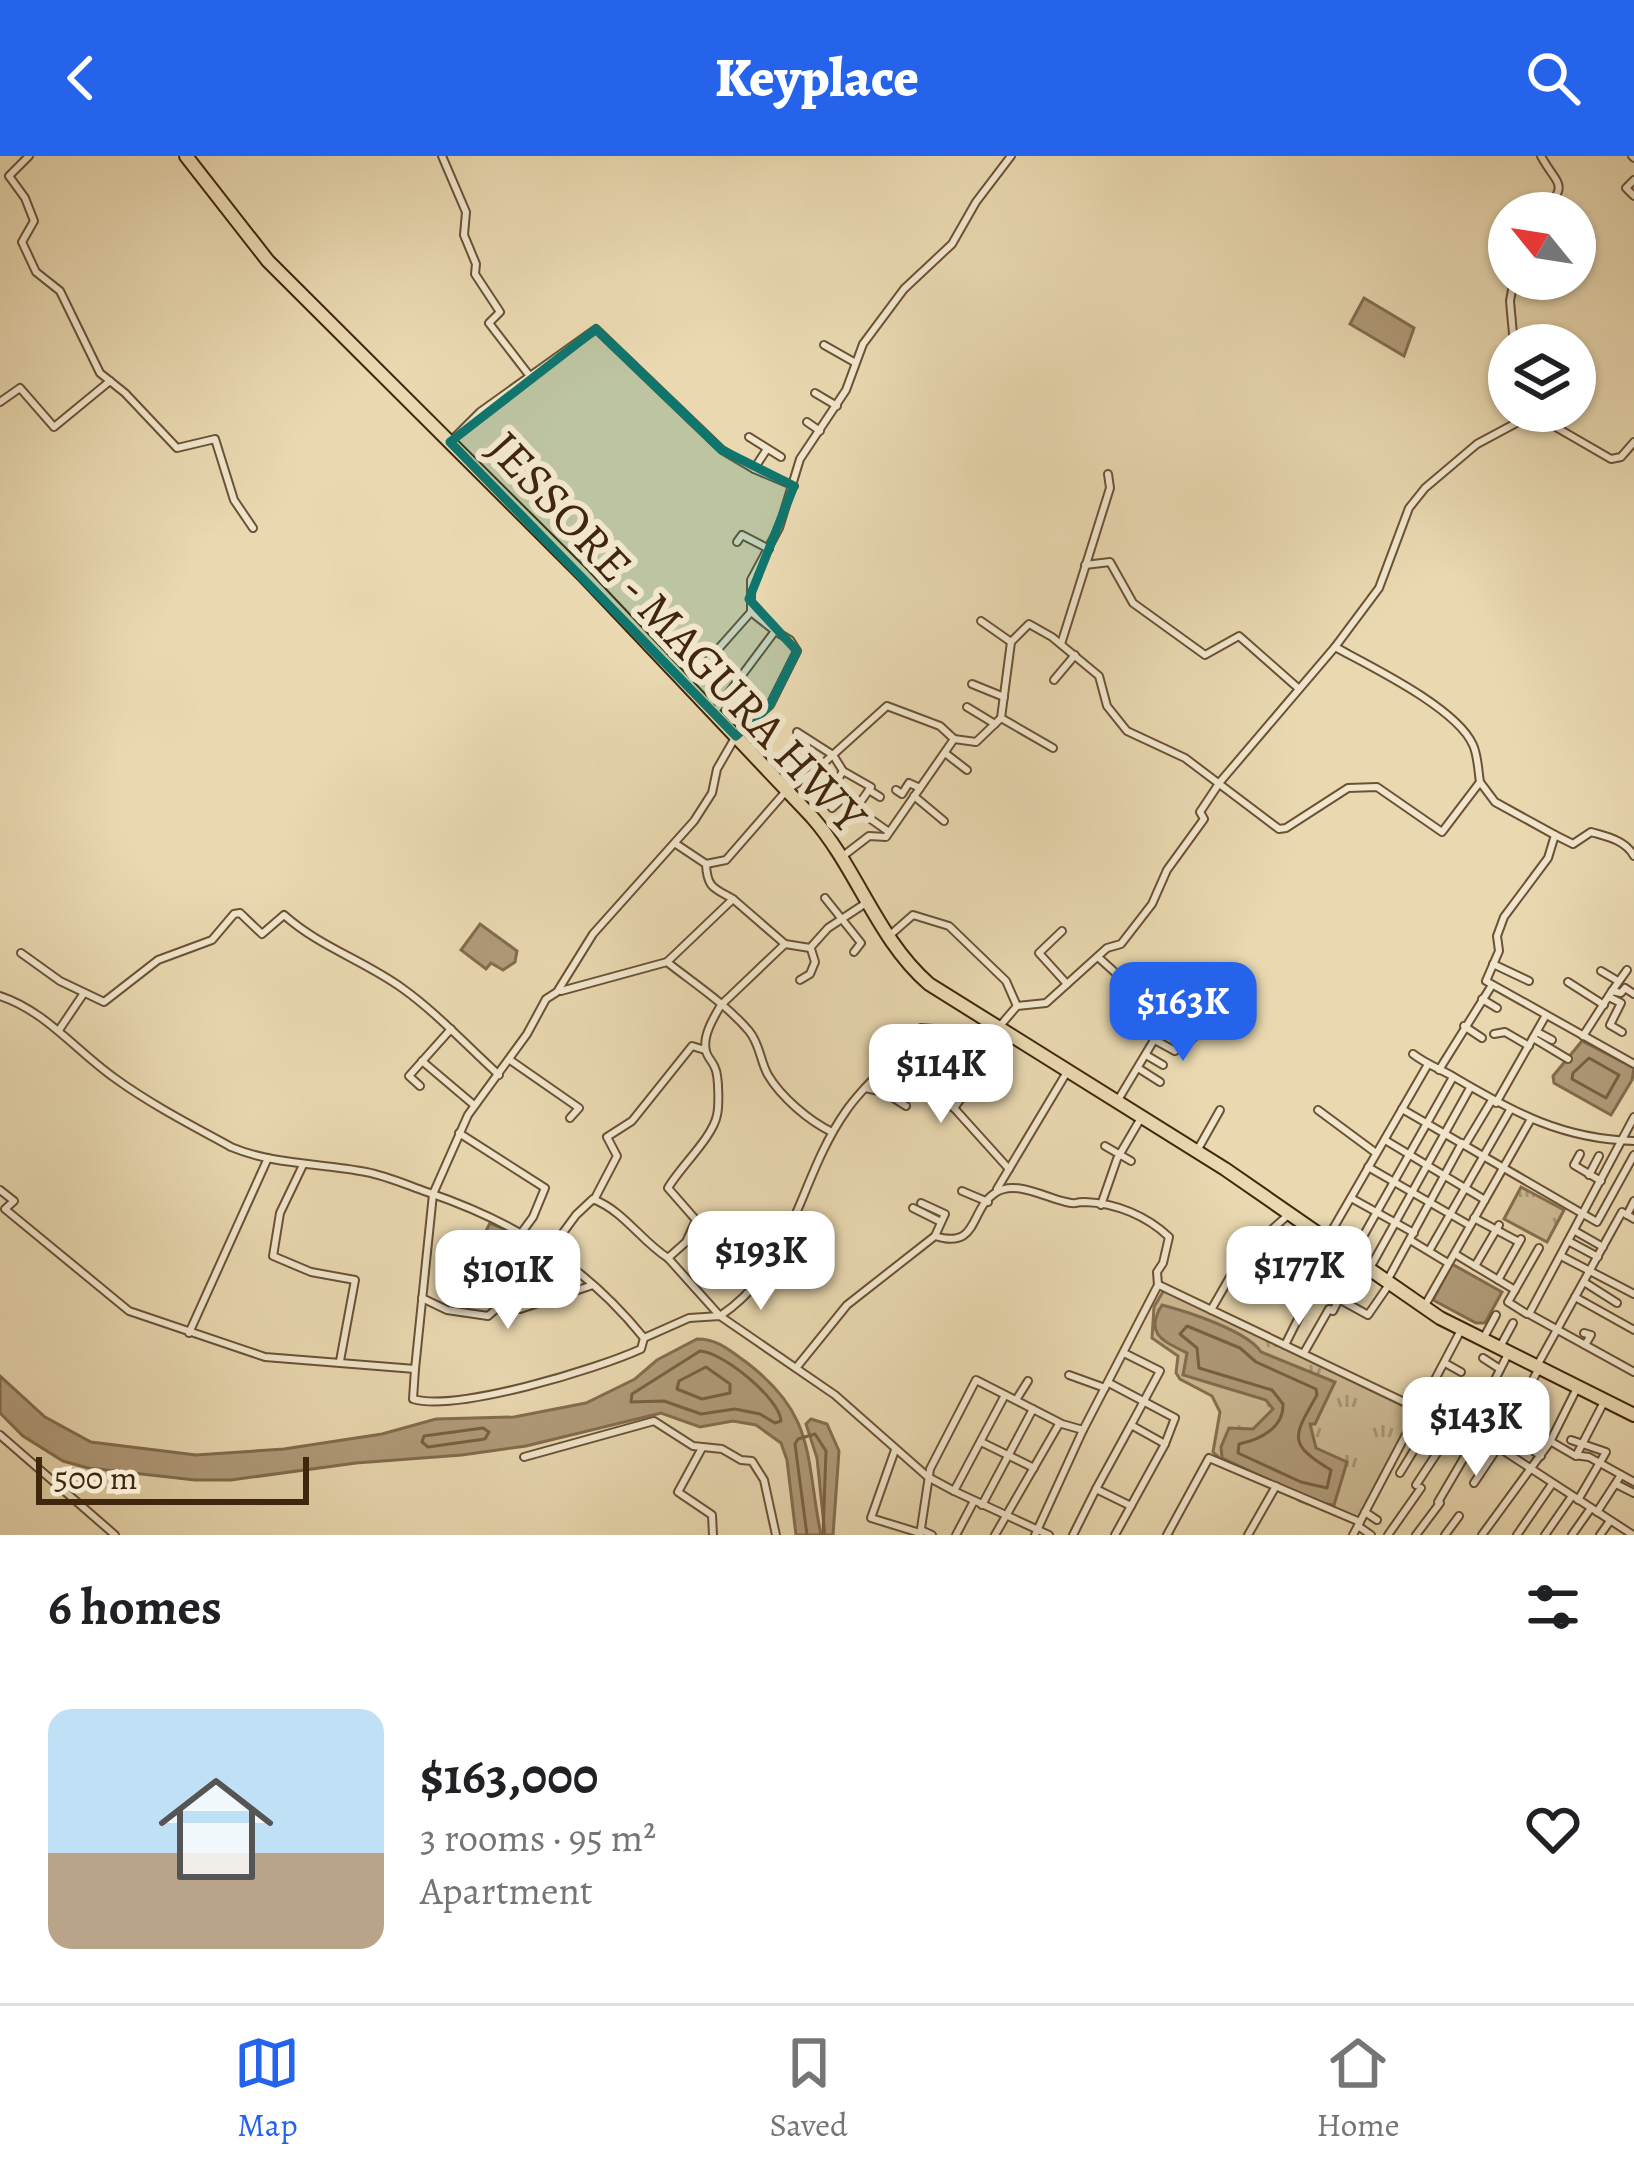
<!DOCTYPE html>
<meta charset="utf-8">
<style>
body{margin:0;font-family:Alegreya,serif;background:#f2f2f2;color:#202124;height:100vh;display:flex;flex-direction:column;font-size:45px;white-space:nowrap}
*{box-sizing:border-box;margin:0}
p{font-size:39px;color:#757577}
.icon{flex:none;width:66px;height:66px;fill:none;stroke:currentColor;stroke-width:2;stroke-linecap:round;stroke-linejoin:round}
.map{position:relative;height:1379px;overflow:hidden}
.drawer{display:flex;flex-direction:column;background:#fff;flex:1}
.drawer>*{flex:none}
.needle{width:78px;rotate:300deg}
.fabs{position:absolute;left:1488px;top:36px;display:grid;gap:24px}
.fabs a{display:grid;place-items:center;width:108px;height:108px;border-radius:50%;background:#fff;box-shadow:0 3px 9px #0004;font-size:60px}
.scale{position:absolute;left:36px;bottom:30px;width:273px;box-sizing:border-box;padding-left:12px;border:6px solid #40260d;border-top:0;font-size:33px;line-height:42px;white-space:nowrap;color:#40260d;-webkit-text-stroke:9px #f1e6cc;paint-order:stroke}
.price{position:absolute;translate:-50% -102px;padding:0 27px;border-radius:24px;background:#fff;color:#222;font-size:39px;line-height:78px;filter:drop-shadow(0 3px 6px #0008)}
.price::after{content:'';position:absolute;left:50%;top:72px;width:36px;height:27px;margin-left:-18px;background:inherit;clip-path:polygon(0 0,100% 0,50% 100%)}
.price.active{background:#2563eb;color:#fff}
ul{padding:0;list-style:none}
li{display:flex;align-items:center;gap:36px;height:300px;padding:0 48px}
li+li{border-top:3px solid #e0e0e0}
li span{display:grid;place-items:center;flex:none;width:336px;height:240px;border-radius:24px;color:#555}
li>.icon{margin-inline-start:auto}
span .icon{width:144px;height:144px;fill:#fffc;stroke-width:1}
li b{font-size:51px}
h2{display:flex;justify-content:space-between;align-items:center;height:144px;padding:0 48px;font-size:51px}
header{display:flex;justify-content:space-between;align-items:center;height:156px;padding:0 48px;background:#2563eb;color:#fff;font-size:54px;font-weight:800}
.dock{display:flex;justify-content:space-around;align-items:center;height:168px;border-top:3px solid #e0e0e0;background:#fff;font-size:33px;color:#757577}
.dock a{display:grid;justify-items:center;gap:6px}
.dock .active{color:#2563eb}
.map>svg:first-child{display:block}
</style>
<header><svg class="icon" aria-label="back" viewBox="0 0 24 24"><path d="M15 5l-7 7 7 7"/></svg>Keyplace<svg class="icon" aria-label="search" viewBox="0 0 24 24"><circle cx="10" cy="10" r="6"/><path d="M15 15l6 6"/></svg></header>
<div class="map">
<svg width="1634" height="1379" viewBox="0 0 1634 1379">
<defs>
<pattern id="grass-tufts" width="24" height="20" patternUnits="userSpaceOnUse" patternTransform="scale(3)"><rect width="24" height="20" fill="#ccba94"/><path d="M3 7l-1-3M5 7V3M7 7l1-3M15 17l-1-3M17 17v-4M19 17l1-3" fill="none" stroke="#a79777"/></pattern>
</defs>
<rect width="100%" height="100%" fill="#e9d8b0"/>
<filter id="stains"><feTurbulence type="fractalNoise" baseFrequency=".00167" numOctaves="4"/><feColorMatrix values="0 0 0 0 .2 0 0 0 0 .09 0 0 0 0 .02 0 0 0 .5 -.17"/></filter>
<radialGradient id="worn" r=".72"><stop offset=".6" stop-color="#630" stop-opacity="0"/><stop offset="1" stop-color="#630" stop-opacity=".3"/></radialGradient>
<!-- grass -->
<g fill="url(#grass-tufts)" stroke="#867050" stroke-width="3">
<path d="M1521,1031l43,23 -17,32 -43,-23z"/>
<path d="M1164,1134l254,123 -60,109 -58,-21 -28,-19 -50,-22 -9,-8 7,-40 -8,-16 -32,-17 -4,-6 2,-17 -26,-18 2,-31z"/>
</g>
<!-- water -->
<g fill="#b09b79" stroke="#836c4e" stroke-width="3">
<path d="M1364,142l50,30 -10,28 -54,-32z"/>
<path d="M480,768l37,27 -2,11 -12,8 -12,-7 -5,6 -25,-19z"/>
<path d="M1582,885l52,27 -2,12 -21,35 -57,-32 -1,-7z"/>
<path d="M490,1067l37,17 4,19 -16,22 -53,-3z"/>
<path d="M1452,1108l50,28 -17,31h-9l-43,-23z"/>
<path d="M1162,1149c27,7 85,26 99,47l74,30 -20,42h-5l6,24 31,14 -13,43 -16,-2 -96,-45 -1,-11 8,-19 24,1 20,-20 -7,-9 -83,-25 4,-22c-24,-12 -43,-19 -25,-48z"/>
<path d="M697,1183c21,0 32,11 49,23 71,54 59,95 75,173h-25l-9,-75 -6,-17 -25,-18 -23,-4 -33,6 -39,-14 -135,33 -64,9 -106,8 -125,17h-36l-107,-12 -25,-7 -40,-25 -23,-23v-37l45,41 46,25 105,13 88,-6 98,-15 54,-15 78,-2 72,-14 49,-24 22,-19z"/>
<path d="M811,1263l16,5 12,27 -6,84h-8l-8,-77 -11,-34z"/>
</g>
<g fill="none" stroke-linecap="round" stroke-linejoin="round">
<!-- shore -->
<g stroke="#786043" stroke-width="3">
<path d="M1589,902l30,17 -13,23 -34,-19 1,-6z"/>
<path d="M1187,1170l53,22 16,14 60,27 1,6c-23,41 -31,48 14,75l-4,18 -26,-6 -63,-29 1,-9c20,-4 45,-16 44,-40l-11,-14 -73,-22 -2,-20 -17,-14z"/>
<path d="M700,1195c23,1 80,48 81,70l-6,2 -15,-9 -25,-5 -34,5 -37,-13 -33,1 1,-8z"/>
<path d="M706,1211l24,17v9l-28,6 -25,-10 2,-8z"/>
<path d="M483,1272l6,4 -4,7 -57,8 -6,-5 2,-6z"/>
<path d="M807,1379l-12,-91 3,-5 17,-5 11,17 -3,84"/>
</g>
<defs>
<g id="minor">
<path d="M29,0l-20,20 16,22 9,23 -12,21 14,30 24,19 40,82 25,20 52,55 38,-9 19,61 19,28"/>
<path d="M442,0l24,56 -2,23 12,29 -1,10 25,38 -11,11 40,52"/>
<path d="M1541,0c17,31 28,26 3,57"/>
<path d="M1632,0l2,2"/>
<path d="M1634,24l-8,8 8,8"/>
<path d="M1514,123l-4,22 4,44"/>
<path d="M824,189l30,17"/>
<path d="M815,237l22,13"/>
<path d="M0,246l20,-14 34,39 56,-46"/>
<path d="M1528,255l83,48 10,-2 13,-15"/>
<path d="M807,266l13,9"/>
<path d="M749,281l32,20"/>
<path d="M452,284l28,-28 116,-83 126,121 32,19 40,17"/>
<path d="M754,313l13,-20"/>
<path d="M737,386l5,-7 27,14"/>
<path d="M1085,409l25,-3 23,41 72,52 34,-19 59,52"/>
<path d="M981,465l30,21"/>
<path d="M1061,488l49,-156 -2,-14"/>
<path d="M1054,524l21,-25"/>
<path d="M688,527l63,-71"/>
<path d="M972,528l32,13"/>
<path d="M967,551l28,17"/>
<path d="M716,554l59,-79 -24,-19v-32l28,-52 21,-69 46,-69 17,-46 41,-55 48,-45 24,-42 35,-46"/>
<path d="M1001,562l52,30"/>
<path d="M797,576l36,23 10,16 28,16 -14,20"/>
<path d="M945,597l22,17"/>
<path d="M843,615l-17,28 6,9 10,-9 47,33"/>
<path d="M1480,626c-2,-12 -2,-26 -7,-37 -16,-37 -103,-79 -138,-98l44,-59 30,-80 16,-20 52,-44 56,-30"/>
<path d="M869,634l11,7"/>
<path d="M896,634l6,4 7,-11 11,5"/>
<path d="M914,640l30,25"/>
<path d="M1555,679l18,9 18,-12c17,5 34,8 43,24"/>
<path d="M676,688l30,20 20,-4 61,-70 28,-19 72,-65 53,20 14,13"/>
<path d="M843,700l26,-20 17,1 68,-98 22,3 25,-24 10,-76 18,-18 23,13 47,39 8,30 20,25 58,27 94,71 7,-1 62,-40 29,-1 65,45 38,-50 15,20 60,33 -7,23 -44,59 -7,19 2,15 -13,30 148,83"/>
<path d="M825,742l36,45 -7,9"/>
<path d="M733,743l52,45"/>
<path d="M1062,775l-23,22 28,31"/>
<path d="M889,780l24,-21 36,11 57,55 11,25"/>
<path d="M21,797l39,28 44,21 54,-42 54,-20 22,-26 6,-1 22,21 22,-19c36,32 79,45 118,73 35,25 65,58 97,87"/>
<path d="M1098,801l22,20 -5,9"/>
<path d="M667,806c28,22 59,42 82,69 11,13 11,30 19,44 13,22 41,46 64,57"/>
<path d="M1493,808l36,17"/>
<path d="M1601,815l17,10"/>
<path d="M1131,816l45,31"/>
<path d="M800,824l10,-6 5,-12 -4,-13"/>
<path d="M1568,826l36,23"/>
<path d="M561,835l106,-29 66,-63c-19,-11 -26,-11 -27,-35"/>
<path d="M1612,835l15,-21"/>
<path d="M0,840c46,15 77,56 116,83 36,26 77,47 115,68 43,18 90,16 135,25 21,4 41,13 61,20 88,30 158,73 217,146l45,-20 31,-2 115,79 93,82 26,14 51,-96"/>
<path d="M1609,841l12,6 -11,22 12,7"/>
<path d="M1482,843l15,9"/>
<path d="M1178,844l58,34"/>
<path d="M1195,854l10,-17"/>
<path d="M1464,870l18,12"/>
<path d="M1161,871l27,16 10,-10"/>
<path d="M59,874l25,-37"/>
<path d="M1537,876l15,8"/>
<path d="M1494,878l11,-2 24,14"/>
<path d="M1583,880l29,-45 9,2 4,-5 9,6"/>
<path d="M1533,882l35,21"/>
<path d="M1155,884l20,11"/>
<path d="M1413,898c13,10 27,15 41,23 61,36 108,62 180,64"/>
<path d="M1146,899l17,10"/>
<path d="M510,904l69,48 -9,10"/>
<path d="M422,905l52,44"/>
<path d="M886,911l68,41 55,61"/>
<path d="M1138,912l22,14"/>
<path d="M1439,914l53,-85"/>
<path d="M420,930l-11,-10 42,-47"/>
<path d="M865,932l19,4 22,14"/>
<path d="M1118,944l69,-115"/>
<path d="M1496,947l50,-88"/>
<path d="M954,952l54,-72"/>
<path d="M1402,953l195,113 37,-67"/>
<path d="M1318,954l58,43"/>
<path d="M1634,961l-105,197 105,58"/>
<path d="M459,977l86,55 -12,29 -11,15"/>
<path d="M1385,984l100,60"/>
<path d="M1465,989l27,-45"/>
<path d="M1105,990l26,15"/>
<path d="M1198,993l22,-39"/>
<path d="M1580,998l-6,11 27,16"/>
<path d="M303,1009l-23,48 -7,43 38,16 44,8 -15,81"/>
<path d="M1368,1011l101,58"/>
<path d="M1589,1019l10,-19"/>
<path d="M997,1033l70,-117"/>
<path d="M0,1034l14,11 -9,8 124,102 136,46 150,12 18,-175 35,-79 59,-81 19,-35 11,-7 36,-58 101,-113 18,-28 5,-24 19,-33 34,-31 27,-54 -7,-11 -15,-9"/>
<path d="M962,1035l26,11"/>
<path d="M1351,1042l63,35"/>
<path d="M594,1044l23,-44 -10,-19 25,-16 60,-75 13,4"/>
<path d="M921,1047l24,11 -10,22"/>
<path d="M1101,1049l16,-46 24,-41"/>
<path d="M913,1052l28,14"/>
<path d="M1627,1059l7,-14"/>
<path d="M1474,1062l45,24"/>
<path d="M696,1064l62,64"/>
<path d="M1575,1075l28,16"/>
<path d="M1327,1083l100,-173"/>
<path d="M1410,1084l38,23"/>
<path d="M1570,1086l28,15"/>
<path d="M551,1093l25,-34 17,-16c32,13 47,41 75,59l18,-16 10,-22 -28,-32c12,-21 45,-51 49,-73 2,-8 2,-39 -2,-47 -2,-6 -8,-11 -9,-17 -4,-15 8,-34 15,-46l64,-61 25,4 18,-20 38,-25"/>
<path d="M1429,1095l81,-141"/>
<path d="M1455,1098l60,36 -7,12 19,12"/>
<path d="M1352,1100l101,-179"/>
<path d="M1563,1101l71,37"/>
<path d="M668,1102l52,58c75,-50 78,-137 126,-205 21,-31 53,-53 75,-83l72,6 24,-28 29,-3 61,-55 14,-4 31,-40 15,-34 37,-51 -4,-7 20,-30 115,-135"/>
<path d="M1475,1110l24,-41"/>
<path d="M1370,1112l100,-180"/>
<path d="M1388,1123l74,-136"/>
<path d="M1498,1124l23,-41"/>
<path d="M1584,1126l33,21"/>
<path d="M1159,1129l262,125"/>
<path d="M1515,1134l24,-42"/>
<path d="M1575,1141l59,33"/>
<path d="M422,1142l25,12 41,6 8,-7h24l73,-24"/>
<path d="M1424,1151l107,-188"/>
<path d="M520,1153l-9,-16 63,-23"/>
<path d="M1211,1154l31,-54 45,-40"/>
<path d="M189,1177l79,-175"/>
<path d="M1584,1177l7,2 -6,10"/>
<path d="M1483,1183l13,-24"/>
<path d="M1285,1189l31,-62 23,-34"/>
<path d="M1500,1191l13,-24"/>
<path d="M1305,1195l24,-42 4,2 6,-12 29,16 20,-29"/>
<path d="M1124,1197l36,18 -29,54"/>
<path d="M1483,1202l17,11"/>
<path d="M1445,1207l16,9"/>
<path d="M1538,1208l84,-152 12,7"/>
<path d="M796,1212l51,-63 88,-69c44,14 34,-26 60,-43 20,-14 51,5 71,9 14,3 5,0 19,0 31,1 62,14 84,35l-6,26 -6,9 1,13 -75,145 -21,-6 -86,-44 -46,89 -10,66"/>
<path d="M415,1213l-2,30c44,13 184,-30 228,-50l3,-11"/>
<path d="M1069,1219l36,13"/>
<path d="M1109,1227l66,35 -10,26"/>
<path d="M1016,1244l12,-19"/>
<path d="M1427,1245l206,134"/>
<path d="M1483,1246l91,53 15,2 45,25"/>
<path d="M1470,1273l39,-77"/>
<path d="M1506,1276l35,24"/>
<path d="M0,1279l115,100"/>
<path d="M1571,1284l35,12 -28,48"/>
<path d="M981,1286l53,26"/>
<path d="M702,1292l-24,44 34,23 1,20"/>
<path d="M895,1294l-24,68 49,15"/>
<path d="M1576,1300l29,-56"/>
<path d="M524,1301l130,-36 39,25 29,3 19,11 11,1 12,19 12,55"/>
<path d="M1400,1317l39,-64"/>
<path d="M1474,1327l24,-36 41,-79"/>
<path d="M1616,1328l18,9"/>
<path d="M1416,1329l42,-64"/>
<path d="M1096,1333l35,-64 34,19 -50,91"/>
<path d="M954,1335l95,44"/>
<path d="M1438,1346l40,-68"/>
<path d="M982,1349l51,-96"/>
<path d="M1365,1356l12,8"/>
<path d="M1597,1356l24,-37"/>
<path d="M1358,1370l13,9"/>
<path d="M921,1374l11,5"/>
<path d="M956,1379l18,-34"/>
<path d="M995,1379l64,-111"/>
<path d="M1035,1379l48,-105"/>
<path d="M1073,1379l23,-46 35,17"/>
<path d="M1167,1379l42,-77 151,64"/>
<path d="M1248,1379l28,-49"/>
<path d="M1353,1379l107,-203"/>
<path d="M1388,1379l33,-47"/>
<path d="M1416,1379l24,-32"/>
<path d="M1445,1379l14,-19"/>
<path d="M1482,1379l68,-93 27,-54"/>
<path d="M1517,1379l35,-51"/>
<path d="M1545,1379l27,-39"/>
<path d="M1572,1379l19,-27"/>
<path d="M1600,1379l10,-14"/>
</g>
<path id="highway" d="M186,0l82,105 315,314 229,242c45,51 65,122 117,167l296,185 215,149 194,97"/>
</defs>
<!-- minor casing -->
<use href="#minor" stroke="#6a5236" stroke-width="10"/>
<!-- highway casing -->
<use href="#highway" stroke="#40260d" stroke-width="16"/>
<!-- minor -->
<use href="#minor" stroke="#f1e6cc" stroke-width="6"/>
<!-- highway -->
<use href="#highway" stroke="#e9d8b0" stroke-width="12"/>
</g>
<!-- marked area -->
<path fill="#0f766e" fill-opacity="0.2" stroke="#0f766e" stroke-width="9" stroke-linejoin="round" d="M596,173l126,121 72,36 -45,113 48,52 -27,54 -34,31 -286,-294z"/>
<g text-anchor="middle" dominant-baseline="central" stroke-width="12" stroke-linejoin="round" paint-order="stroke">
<!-- street labels -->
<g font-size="48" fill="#40260d" stroke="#f1e6cc">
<text transform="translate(677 476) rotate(47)">JESSORE - MAGURA HWY</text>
</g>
</g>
<rect width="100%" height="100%" filter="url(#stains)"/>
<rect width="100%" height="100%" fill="url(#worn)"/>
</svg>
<div class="fabs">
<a><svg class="needle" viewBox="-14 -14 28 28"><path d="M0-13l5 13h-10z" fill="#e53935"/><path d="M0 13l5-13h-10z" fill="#757577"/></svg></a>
<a><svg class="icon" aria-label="layers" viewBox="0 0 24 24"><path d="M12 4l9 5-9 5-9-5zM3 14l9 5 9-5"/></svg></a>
</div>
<div class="scale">500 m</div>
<b class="price active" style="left:1183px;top:908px">$163K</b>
<b class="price" style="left:941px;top:970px">$114K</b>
<b class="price" style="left:761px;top:1157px">$193K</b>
<b class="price" style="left:1299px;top:1172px">$177K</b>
<b class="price" style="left:508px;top:1176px">$101K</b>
<b class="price" style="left:1476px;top:1323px">$143K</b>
</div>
<section class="drawer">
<h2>6 homes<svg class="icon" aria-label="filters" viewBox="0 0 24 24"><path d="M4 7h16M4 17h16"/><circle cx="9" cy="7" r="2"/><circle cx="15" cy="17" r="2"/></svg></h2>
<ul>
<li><span style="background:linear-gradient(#bfe0f5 60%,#b9a48a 0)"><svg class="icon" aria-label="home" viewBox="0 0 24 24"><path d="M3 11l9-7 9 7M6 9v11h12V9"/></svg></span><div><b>$163,000</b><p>3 rooms · 95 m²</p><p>Apartment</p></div><svg class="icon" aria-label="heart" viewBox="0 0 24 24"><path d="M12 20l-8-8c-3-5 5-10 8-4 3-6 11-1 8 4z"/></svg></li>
</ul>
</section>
<nav class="dock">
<a class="active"><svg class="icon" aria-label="map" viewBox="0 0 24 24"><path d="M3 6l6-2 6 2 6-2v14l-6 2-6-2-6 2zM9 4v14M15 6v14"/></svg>Map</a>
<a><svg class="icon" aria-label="saved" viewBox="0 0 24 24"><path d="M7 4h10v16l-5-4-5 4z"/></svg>Saved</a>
<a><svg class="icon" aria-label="home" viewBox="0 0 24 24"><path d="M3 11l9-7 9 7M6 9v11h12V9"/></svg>Home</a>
</nav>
